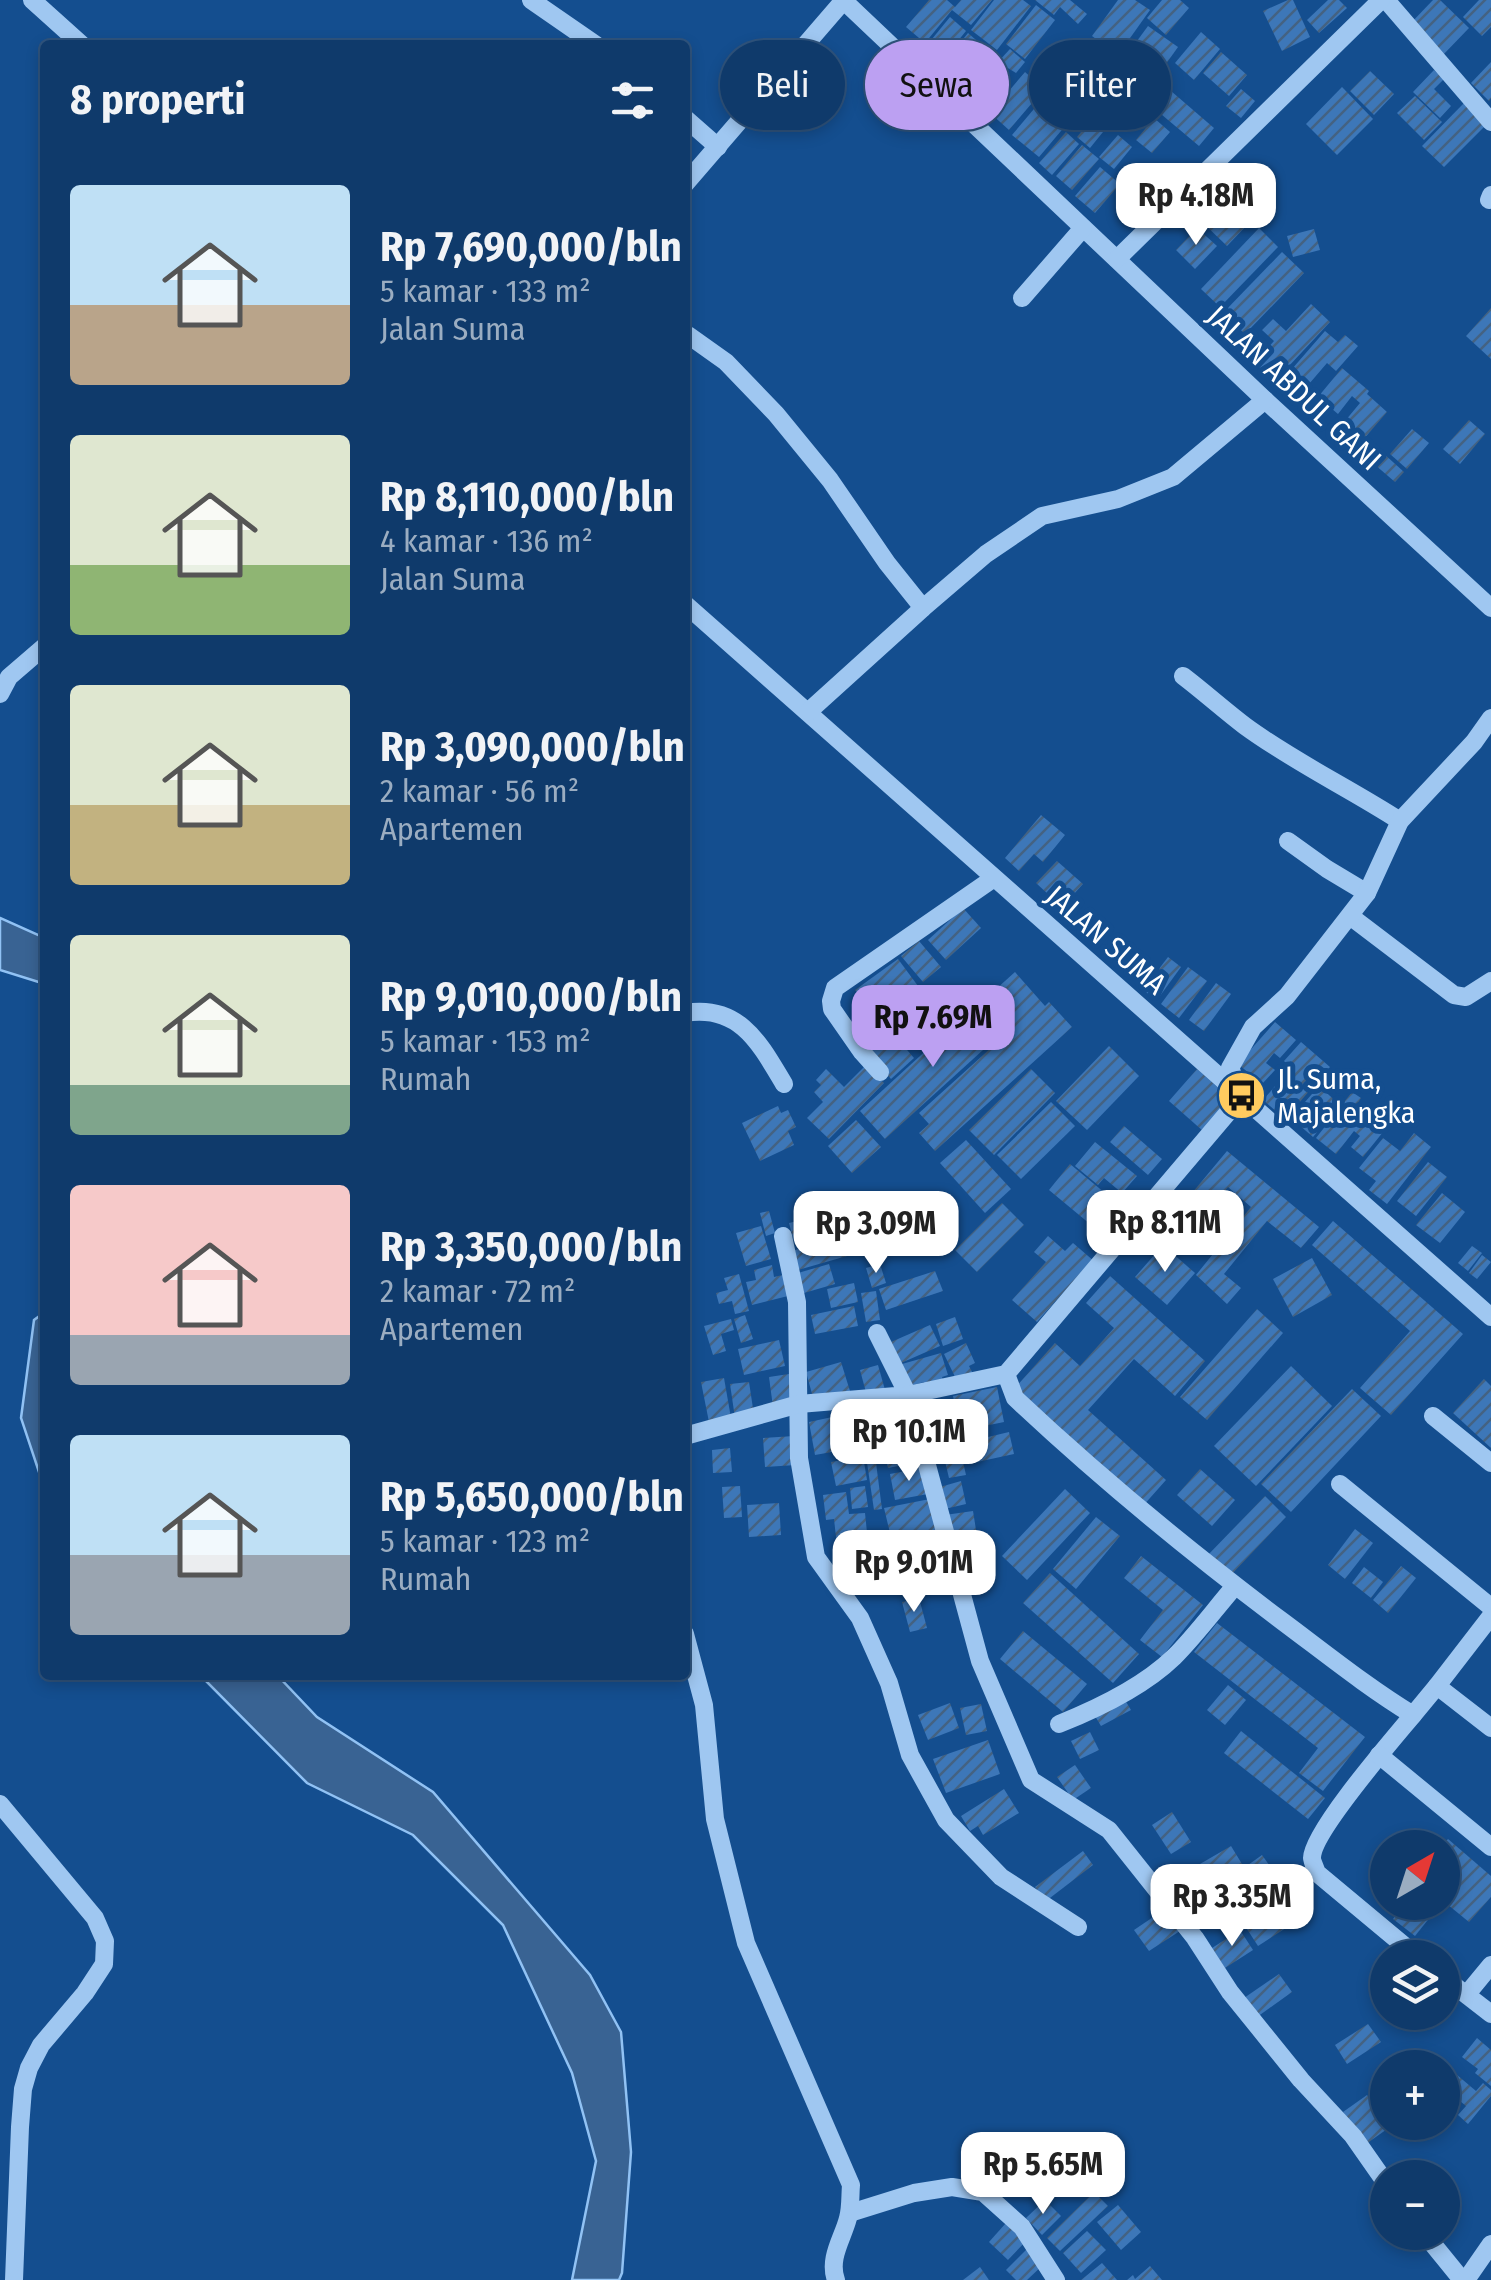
<!DOCTYPE html>
<html lang="id">
<meta charset="utf-8">
<style>
body{margin:0;font-family:"Fira Sans Condensed",sans-serif;background:#184171;color:#f1f3f6;height:100vh;display:flex;flex-direction:column;font-size:38px;white-space:nowrap}
*{box-sizing:border-box;margin:0}
p{font-size:32px;color:#9badc1}
.icon{flex:none;width:55px;height:55px;fill:none;stroke:currentColor;stroke-width:2;stroke-linecap:round;stroke-linejoin:round}
.map{position:relative;flex:1;overflow:hidden}
.drawer{position:absolute;left:40px;top:40px;width:650px;height:1640px;display:flex;flex-direction:column;background:#0f3a6b;border-radius:10px;box-shadow:0 5px 15px #0003,0 0 0 2px #2f547e}
.drawer>*{flex:none}
.hud{position:absolute;left:720px;top:40px;width:620px;height:90px;display:flex;gap:20px}
.needle{width:65px;rotate:39deg}
.fabs{position:absolute;left:1370px;top:1830px;display:grid;gap:20px}
.fabs a{display:grid;place-items:center;width:90px;height:90px;border-radius:50%;background:#0f3a6b;box-shadow:0 5px 15px #0003,0 0 0 2px #2f547e;font-size:50px}
.price{position:absolute;translate:-50% -85px;padding:0 22px;border-radius:20px;background:#fff;color:#222;font-size:32px;line-height:65px;filter:drop-shadow(0 2px 5px #0008)}
.price::after{content:'';position:absolute;left:50%;top:60px;width:30px;height:22px;margin-left:-15px;background:inherit;clip-path:polygon(0 0,100% 0,50% 100%)}
.price.selected{background:#bca0f2;color:#111}
ul{padding:0;list-style:none}
li{display:flex;align-items:center;gap:30px;height:250px;padding:0 30px}
li span{display:grid;place-items:center;flex:none;width:280px;height:200px;border-radius:10px;color:#555}
li>.icon{margin-inline-start:auto}
span .icon{width:120px;height:120px;fill:#fffc;stroke-width:1}
li b{font-size:42px}
h2{display:flex;justify-content:space-between;align-items:center;height:120px;padding:0 30px;font-size:42px}
.tag{padding:0 35px;border-radius:45px;background:#0f3a6b;box-shadow:0 5px 15px #0003,0 0 0 2px #2f547e;font-size:35px;line-height:90px}
.tag.selected{background:#bca0f2;color:#111}
.map>svg:first-child{display:block}
</style>
<div class="map">
<svg width="1491" height="2280" viewBox="0 0 1491 2280">
<defs>
<pattern id="building-hatch" width="6" height="6" patternUnits="userSpaceOnUse" patternTransform="scale(2.5)"><rect width="6" height="6" fill="#3d77b8"/><path d="M-1 1l2-2M0 6l6-6M5 7l2-2" fill="none" stroke="#446282"/></pattern>
</defs>
<rect width="100%" height="100%" fill="#144e8f"/>
<!-- water -->
<g fill="#396393" stroke="#91c2f4" stroke-width="2.5">
<path d="M0,918l45,20v46l-45,-14z"/>
<path d="M45,1312v178l-24,-72 13,-98z"/>
<path d="M200,1675h77l40,42 116,75 157,183 31,57 10,120 -9,121 -3,7h-47l24,-119 -24,-88 -69,-148 -90,-90 -106,-52z"/>
</g>
<!-- building -->
<g fill="url(#building-hatch)">
<path d="M929,0h18l8,7 6,-7h31l-21,25 -19,-15 -27,33 -19,-16z"/>
<path d="M994,0h29l8,6 -34,44 -26,-20z"/>
<path d="M1035,0h35l17,14 -9,10 -18,-17 -6,8z"/>
<path d="M1118,0h17l15,10 -32,45 -26,-19z"/>
<path d="M1162,0h18l9,8 -23,27 -19,-17z"/>
<path d="M1288,0h5l17,37 -28,14 -19,-40z"/>
<path d="M1328,0h11l8,8 -28,25 -12,-13z"/>
<path d="M1433,0h7l29,28 -26,27 -33,-31z"/>
<path d="M1479,0h12v27l-9,9 -19,-19z"/>
<path d="M1036,5l19,15 -30,39 -19,-15z"/>
<path d="M950,17l16,14 -26,32 -17,-13z"/>
<path d="M1148,26l30,21 -22,31 -30,-22z"/>
<path d="M1201,32l19,17 -26,31 -19,-17z"/>
<path d="M968,33l16,14 -29,35 -16,-13z"/>
<path d="M1090,38l27,21 -12,14 -26,-21z"/>
<path d="M1010,49l15,13 -9,11 -18,-11z"/>
<path d="M1221,52l26,23 -18,21 -26,-23z"/>
<path d="M1077,56l28,21 -8,10 -27,-22z"/>
<path d="M977,59l19,16 -8,9 -11,-9 -11,12 -7,-7z"/>
<path d="M1044,61l12,10 -12,15 -12,-10z"/>
<path d="M1491,62v36l-2,3 -18,-18z"/>
<path d="M1434,70l10,9 -10,10 17,17 -11,12 -27,-26z"/>
<path d="M1370,71l24,23 -20,21 -24,-24z"/>
<path d="M1025,72l19,17 -35,41 -20,-18 -5,7 -22,-18 13,-15 22,19z"/>
<path d="M1342,87l31,32 -36,36 -31,-31z"/>
<path d="M1098,89l26,20 -15,19 -11,-9 -4,5 9,8 -13,16 -13,-11 14,-17 -11,-8z"/>
<path d="M1241,89l14,12 -14,17 -15,-12z"/>
<path d="M1171,91l43,37 -15,18 -44,-37z"/>
<path d="M1415,96l27,26 -18,18 -27,-27z"/>
<path d="M1039,103l27,22 -27,32 -27,-22z"/>
<path d="M1464,103l22,22 -42,42 -22,-21z"/>
<path d="M1154,118l16,14 -18,21 -16,-13z"/>
<path d="M1066,132l13,12 -27,31 -13,-12z"/>
<path d="M1118,135l14,12 -18,22 -15,-12z"/>
<path d="M1082,145l17,14 -27,31 -16,-14z"/>
<path d="M1100,167l20,17 -25,29 -20,-17z"/>
<path d="M1220,197l28,27 -21,22 -28,-27z"/>
<path d="M1197,228l20,18 -22,23 -19,-19z"/>
<path d="M1259,228l19,19 -58,60 -19,-18z"/>
<path d="M1314,229l6,21 -27,7 -6,-21z"/>
<path d="M1282,252l22,21 -59,61 -22,-21z"/>
<path d="M1311,304l19,18 -56,60 -20,-19 20,-22 -12,-11 11,-11 13,12z"/>
<path d="M1491,308v51l-25,-23z"/>
<path d="M1325,331l13,11 7,-7 13,11 -22,25 -9,-8 -18,21 -17,-15z"/>
<path d="M1342,368l27,23 -2,3 20,18 -31,36 -12,-10 3,-4 -7,-7 20,-24 -8,-7 -14,18 -20,-17z"/>
<path d="M1469,420l16,14 -25,30 -17,-15z"/>
<path d="M1412,429l17,14 -22,26 -17,-15z"/>
<path d="M1383,453l21,19 -9,10 -21,-18z"/>
<path d="M1041,815l24,20 -22,27 -9,-8 -15,17 -14,-13z"/>
<path d="M1057,861l26,23 -21,23 -26,-24z"/>
<path d="M963,908l18,20 -35,32 -18,-20z"/>
<path d="M919,941l22,26 -18,15 -22,-26z"/>
<path d="M1168,957l13,10 -24,33 -14,-10z"/>
<path d="M898,959l20,27 -43,31 -20,-27z"/>
<path d="M1188,967l19,14 -28,37 -18,-14z"/>
<path d="M1015,972l30,34 4,-4 23,25 -137,124 -16,-18 10,-9 -10,-11 93,-84 -27,-30z"/>
<path d="M1216,983l15,11 -27,37 -15,-11z"/>
<path d="M980,1001l25,29 -120,109 -25,-28z"/>
<path d="M881,1020l33,38 -23,21 -33,-38z"/>
<path d="M1275,1022l21,18 -16,18 -6,-5 -8,10 9,7 -13,14 -24,-20z"/>
<path d="M1301,1042l29,25 -45,52 -22,-19 28,-32 -7,-7z"/>
<path d="M1109,1046l30,30 -52,54 -31,-29z"/>
<path d="M866,1065l18,18 -55,56 -22,-21 16,-16 -9,-10 7,-7 -5,-5 10,-11 18,18z"/>
<path d="M1031,1069l24,24 -61,62 -25,-25z"/>
<path d="M1197,1069l34,30 -28,32 -34,-30z"/>
<path d="M1319,1086l21,19 -27,32 -22,-19z"/>
<path d="M1352,1092l9,6 -4,6 30,23 -24,30 -12,-10 9,-11 -6,-5 -18,23 -20,-16z"/>
<path d="M1051,1102l24,24 -54,53 -24,-24z"/>
<path d="M778,1106l3,7 7,-3 8,17 -8,4 6,14 -34,16 -18,-38z"/>
<path d="M856,1120l25,27 -29,26 -24,-27z"/>
<path d="M1124,1126l38,33 -14,16 -38,-33z"/>
<path d="M1414,1133l17,14 -44,57 -18,-14 7,-9 -17,-13 24,-30 17,13z"/>
<path d="M966,1140l45,49 -26,24 -45,-50z"/>
<path d="M1095,1142l42,34 -15,17 -18,-15 -6,7 -23,-19z"/>
<path d="M1227,1151l92,76 -18,21 -34,-27 -43,53 17,14 -14,16 -31,-29 55,-68 -23,-20 -47,57 -19,-15z"/>
<path d="M1428,1162l19,15 -31,39 -19,-15z"/>
<path d="M1070,1164l47,39 -21,26 -47,-39z"/>
<path d="M1442,1193l23,19 -25,31 -24,-18z"/>
<path d="M1002,1203l22,22 -47,47 -22,-22z"/>
<path d="M769,1211l6,22 -9,3 -6,-23z"/>
<path d="M823,1215l5,22 -33,8 -6,-22z"/>
<path d="M1333,1221l130,113 -72,81 -31,-27 50,-57 -98,-86z"/>
<path d="M761,1226l10,33 -25,7 -10,-33z"/>
<path d="M841,1236l6,20 -49,14 -6,-19z"/>
<path d="M1048,1236l17,15 8,-8 22,19 -11,7 -47,53 -25,-22 34,-38 -12,-10z"/>
<path d="M1163,1245l32,28 -28,32 -32,-28z"/>
<path d="M1472,1246l10,7 -14,18 -10,-8z"/>
<path d="M1482,1255l9,7 -14,17 -8,-6z"/>
<path d="M1312,1258l20,37 -39,22 -20,-38z"/>
<path d="M829,1264l6,20 -31,9 -6,-20z"/>
<path d="M880,1264l6,19 -14,5 -6,-20z"/>
<path d="M772,1265l2,12 13,-3 5,21 -40,10 -6,-23 10,-2 -2,-10z"/>
<path d="M935,1271l8,20 -57,19 -7,-21z"/>
<path d="M739,1274l10,37 -14,3 -3,-13 -13,3 -3,-11 12,-3 -4,-12z"/>
<path d="M1110,1276l95,85 -30,35 -41,-37 -46,51 78,70 -24,27 -129,-117 42,-47 25,23 34,-38 -28,-25z"/>
<path d="M854,1283l4,19 -27,6 -4,-19z"/>
<path d="M876,1291l4,29 -14,2 -5,-29z"/>
<path d="M854,1306l4,20 -43,8 -4,-19z"/>
<path d="M1257,1309l26,24 -76,87 -27,-23z"/>
<path d="M745,1315l8,24 -12,4 -7,-24z"/>
<path d="M955,1317l8,22 -20,7 -7,-22z"/>
<path d="M731,1319l3,11 -13,4 5,17 -13,4 -9,-29z"/>
<path d="M930,1325l10,21 -39,17 -10,-21z"/>
<path d="M779,1340l6,26 -41,9 -6,-26z"/>
<path d="M966,1343l9,20 -6,3 4,8 -16,7 -13,-27z"/>
<path d="M941,1353l7,22 -6,2 2,7 -18,6 -2,-8 -15,4 -7,-22z"/>
<path d="M841,1362l9,29 -36,10 -8,-29z"/>
<path d="M878,1365l7,25 -18,6 -7,-26z"/>
<path d="M1291,1366l41,40 -76,80 -42,-40z"/>
<path d="M789,1374l4,30 -20,3 -4,-30z"/>
<path d="M724,1378l7,40 -22,4 -8,-40z"/>
<path d="M1484,1379l7,7v62l-38,-35z"/>
<path d="M749,1382l5,33 -19,3 -5,-34z"/>
<path d="M997,1387l7,35 -44,9 -7,-35z"/>
<path d="M1352,1389l29,27 -90,96 -30,-28z"/>
<path d="M949,1403l3,26 -34,4 -3,-26z"/>
<path d="M905,1412l4,18 -48,9 -4,-18z"/>
<path d="M837,1416l6,34 -28,5 -6,-33z"/>
<path d="M956,1431l10,44 -17,3 -5,-21 -16,4 -6,-23z"/>
<path d="M1009,1432l5,22 -46,10 -5,-21z"/>
<path d="M794,1436l2,29 -31,2 -2,-29z"/>
<path d="M915,1444l4,18 -31,6 -4,-18z"/>
<path d="M730,1448l2,24 -19,1 -1,-23z"/>
<path d="M875,1455l7,54 -8,1 -8,-54z"/>
<path d="M863,1456l4,24 -31,6 -5,-24z"/>
<path d="M922,1468l6,26 -33,6 -5,-26z"/>
<path d="M1200,1469l35,31 -23,26 -35,-31z"/>
<path d="M961,1481l5,23 -21,5 -5,-22z"/>
<path d="M740,1486l2,31 -18,1 -2,-31z"/>
<path d="M865,1486l3,21 -16,2 -2,-21z"/>
<path d="M1065,1489l25,24 -63,67 -25,-24z"/>
<path d="M846,1492l3,22 16,-1 4,39 -31,3 -4,-36 -8,1 -3,-25z"/>
<path d="M1265,1496l21,21 -58,61 -22,-21z"/>
<path d="M930,1499l8,40 -31,6 -3,-15 -14,3 -6,-25z"/>
<path d="M779,1503l2,32 -32,2 -2,-32z"/>
<path d="M973,1511l4,25 -28,4 -4,-25z"/>
<path d="M1096,1517l24,19 -44,53 -23,-20z"/>
<path d="M1355,1529l18,14 -28,36 -17,-14z"/>
<path d="M928,1547l6,23 -19,5 -7,-23z"/>
<path d="M885,1554l4,25 -30,4 -4,-25z"/>
<path d="M905,1554l3,24 -16,2 -3,-23z"/>
<path d="M1141,1556l62,49 -41,52 -22,-17 23,-30 -39,-32z"/>
<path d="M1401,1566l15,12 -28,35 -15,-13z"/>
<path d="M1364,1567l19,15 -12,16 -19,-15z"/>
<path d="M1050,1573l89,81 -26,29 -90,-80z"/>
<path d="M919,1598l8,30 -17,4 -8,-30z"/>
<path d="M1217,1623l148,114 -42,54 -24,-18 19,-25 -124,-96z"/>
<path d="M1023,1631l64,53 -24,28 -63,-53z"/>
<path d="M1228,1685l18,15 -21,25 -18,-15z"/>
<path d="M1125,1700l6,10 -30,16 -6,-10z"/>
<path d="M950,1703l9,25 -31,12 -10,-25z"/>
<path d="M981,1704l6,27 -21,4 -6,-27z"/>
<path d="M1241,1731l84,67 -17,21 -84,-66z"/>
<path d="M1090,1732l9,18 -19,9 -9,-18z"/>
<path d="M988,1740l12,34 -54,19 -13,-34z"/>
<path d="M1075,1765l16,23 -18,12 -16,-23z"/>
<path d="M1004,1789l15,24 -36,22 -5,-9 -8,5 -9,-15z"/>
<path d="M1172,1812l19,30 -20,12 -19,-29z"/>
<path d="M1448,1839l43,37v21l-22,25 -27,-22v-55z"/>
<path d="M1231,1846l11,18 -31,19 -11,-19z"/>
<path d="M1083,1851l10,14 -47,36 -11,-14z"/>
<path d="M1262,1855l20,28 -33,24 -10,-14 19,-14 -10,-14z"/>
<path d="M1406,1902h19l10,9 -20,25 -22,-17z"/>
<path d="M1279,1904l13,20 -34,22 -13,-20z"/>
<path d="M1165,1909l15,22 -31,20 -15,-21z"/>
<path d="M1240,1930l13,20 -28,18 -13,-20z"/>
<path d="M1279,1974l13,18 -35,25 -13,-19z"/>
<path d="M1368,2024l13,18 -34,22 -12,-19z"/>
<path d="M1477,2038l14,12v36l-16,-13 3,-4 -16,-12z"/>
<path d="M1450,2069l26,22 7,-8 8,7v6l-23,28 -10,-9 8,-9 -24,-20v-9z"/>
<path d="M1367,2095l23,32 -24,17 -23,-32z"/>
<path d="M1094,2192l14,14 -48,45 -13,-13z"/>
<path d="M1045,2200l16,16 -19,19 -16,-17z"/>
<path d="M1118,2205l23,27 -20,18 -24,-28z"/>
<path d="M1006,2223l20,18 -18,19 -19,-18z"/>
<path d="M1087,2231l19,19 -25,23 -18,-20z"/>
<path d="M1028,2248l16,16 -17,16h-11l-10,-10z"/>
<path d="M1102,2263l15,17h-36z"/>
<path d="M1150,2266l12,14h-35l6,-5 2,4z"/>
<path d="M980,2267l9,13h-26z"/>
</g>
<g fill="none" stroke-linecap="round" stroke-linejoin="round">
<!-- minor -->
<g stroke="#9fc7f1" stroke-width="18">
<path d="M32,0l50,45"/>
<path d="M531,0l65,45"/>
<path d="M843,0l422,400 226,208"/>
<path d="M1386,0l105,122"/>
<path d="M685,118l33,29"/>
<path d="M685,184l159,-184"/>
<path d="M1489,200l2,-5"/>
<path d="M1117,259l264,-259"/>
<path d="M1022,298l61,-70"/>
<path d="M688,335l38,27 50,52 54,66 57,83 36,45"/>
<path d="M685,604l806,713"/>
<path d="M1183,676c21,16 41,34 62,50 49,36 104,62 155,95"/>
<path d="M0,694l9,-17 36,-31"/>
<path d="M808,712l115,-104 63,-54 56,-38 76,-17 55,-22 92,-77"/>
<path d="M1288,841l39,28 40,24"/>
<path d="M1350,916l104,79 12,2 25,-16"/>
<path d="M685,1013c55,-9 75,31 99,71"/>
<path d="M880,1072l-18,-20 -30,-43 -1,-8 4,-13 159,-110"/>
<path d="M783,1236l14,66 2,156 17,99 44,61 29,65 21,72 36,65 55,57 77,50"/>
<path d="M1006,1374l9,24c85,80 174,153 267,223 43,32 85,66 131,94l24,-29 54,42"/>
<path d="M1433,1416l58,47"/>
<path d="M685,1436l114,-32 109,-9 -31,-62"/>
<path d="M1340,1484l151,123"/>
<path d="M685,1634l19,71 11,114 31,124 105,242c-1,11 0,22 -3,33 -5,20 -20,40 -12,62"/>
<path d="M1437,1686l54,-70"/>
<path d="M1413,1715c-19,23 -101,117 -101,143 0,3 4,12 5,15l102,85"/>
<path d="M1059,1724c40,-16 84,-37 115,-67 22,-22 41,-48 61,-71"/>
<path d="M1379,1755l112,92"/>
<path d="M0,1804l95,114 10,23 -1,23 -19,29 -44,52 -12,23 -6,21 -3,38 -6,153"/>
<path d="M1442,1976l49,38"/>
<path d="M1467,1994l24,-29"/>
<path d="M1388,2186l-35,-50 -52,-56 -71,-88 -35,-54 -86,-108 -78,-50 -51,-119 -72,-266 98,-21 236,-278 -12,-28 23,-41 34,-31 80,-103 33,-72 74,-79 17,-24"/>
<path d="M850,2213l64,-20 38,-6 31,5 39,35 34,53"/>
<path d="M1423,2232l39,48"/>
<path d="M1466,2280l25,-36"/>
</g>
</g>
<!-- icons -->
<defs>
<symbol id="bus-disc" viewBox="-11 -11 22 22"><circle r="9.5" fill="#ffcb5f" stroke="#144e8f"/><path d="M-5-6H5V4H4V6H2V4H-2V6H-4V4H-5ZM-3.5-4V0h7V-4ZM-3.5 1.2v1.5H-2V1.2ZM2 1.2v1.5H3.5V1.2Z" fill="#111"/></symbol>
</defs>
<g fill-rule="evenodd">
<use href="#bus-disc" x="1214" y="1068" width="55" height="55"/>
</g>
<g text-anchor="middle" dominant-baseline="central" stroke-width="10" stroke-linejoin="round" paint-order="stroke">
<!-- street labels -->
<g font-size="30" fill="#fff" stroke="#144e8f">
<text transform="translate(1294 388) rotate(43)">JALAN ABDUL GANI</text>
<text transform="translate(1106 940) rotate(41)">JALAN SUMA</text>
</g>
<!-- poi labels -->
<g font-size="30" fill="#fff" stroke="#144e8f" text-anchor="start">
<text x="1277" y="1079">Jl. Suma,<tspan x="1277" dy="34">Majalengka</tspan></text>
</g>
</g>
</svg>
<div class="fabs">
<a><svg class="needle" viewBox="-14 -14 28 28"><path d="M0-13l5 13h-10z" fill="#e53935"/><path d="M0 13l5-13h-10z" fill="#9badc1"/></svg></a>
<a><svg class="icon" aria-label="layers" viewBox="0 0 24 24"><path d="M12 4l9 5-9 5-9-5zM3 14l9 5 9-5"/></svg></a>
<a>+</a>
<a>−</a>
</div>
<b class="price" style="left:1196px;top:248px">Rp 4.18M</b>
<b class="price selected" style="left:933px;top:1070px">Rp 7.69M</b>
<b class="price" style="left:1165px;top:1275px">Rp 8.11M</b>
<b class="price" style="left:876px;top:1276px">Rp 3.09M</b>
<b class="price" style="left:909px;top:1484px">Rp 10.1M</b>
<b class="price" style="left:914px;top:1615px">Rp 9.01M</b>
<b class="price" style="left:1232px;top:1949px">Rp 3.35M</b>
<b class="price" style="left:1043px;top:2217px">Rp 5.65M</b>
<div class="hud">
<a class="tag">Beli</a>
<a class="tag selected">Sewa</a>
<a class="tag">Filter</a>
</div>
<section class="drawer">
<h2>8 properti<svg class="icon" aria-label="filters" viewBox="0 0 24 24"><path d="M4 7h16M4 17h16"/><circle cx="9" cy="7" r="2"/><circle cx="15" cy="17" r="2"/></svg></h2>
<ul>
<li><span style="background:linear-gradient(#bfe0f5 60%,#b9a48a 0)"><svg class="icon" aria-label="home" viewBox="0 0 24 24"><path d="M3 11l9-7 9 7M6 9v11h12V9"/></svg></span><div><b>Rp 7,690,000/bln</b><p>5 kamar · 133 m²</p><p>Jalan Suma</p></div></li>
<li><span style="background:linear-gradient(#dfe7d0 65%,#8fb573 0)"><svg class="icon" aria-label="home" viewBox="0 0 24 24"><path d="M3 11l9-7 9 7M6 9v11h12V9"/></svg></span><div><b>Rp 8,110,000/bln</b><p>4 kamar · 136 m²</p><p>Jalan Suma</p></div></li>
<li><span style="background:linear-gradient(#dfe7d0 60%,#c2b280 0)"><svg class="icon" aria-label="home" viewBox="0 0 24 24"><path d="M3 11l9-7 9 7M6 9v11h12V9"/></svg></span><div><b>Rp 3,090,000/bln</b><p>2 kamar · 56 m²</p><p>Apartemen</p></div></li>
<li><span style="background:linear-gradient(#dfe7d0 75%,#7fa58c 0)"><svg class="icon" aria-label="home" viewBox="0 0 24 24"><path d="M3 11l9-7 9 7M6 9v11h12V9"/></svg></span><div><b>Rp 9,010,000/bln</b><p>5 kamar · 153 m²</p><p>Rumah</p></div></li>
<li><span style="background:linear-gradient(#f6c9c9 75%,#9aa5b1 0)"><svg class="icon" aria-label="home" viewBox="0 0 24 24"><path d="M3 11l9-7 9 7M6 9v11h12V9"/></svg></span><div><b>Rp 3,350,000/bln</b><p>2 kamar · 72 m²</p><p>Apartemen</p></div></li>
<li><span style="background:linear-gradient(#bfe0f5 60%,#9aa5b1 0)"><svg class="icon" aria-label="home" viewBox="0 0 24 24"><path d="M3 11l9-7 9 7M6 9v11h12V9"/></svg></span><div><b>Rp 5,650,000/bln</b><p>5 kamar · 123 m²</p><p>Rumah</p></div></li>
</ul>
</section>
</div>
